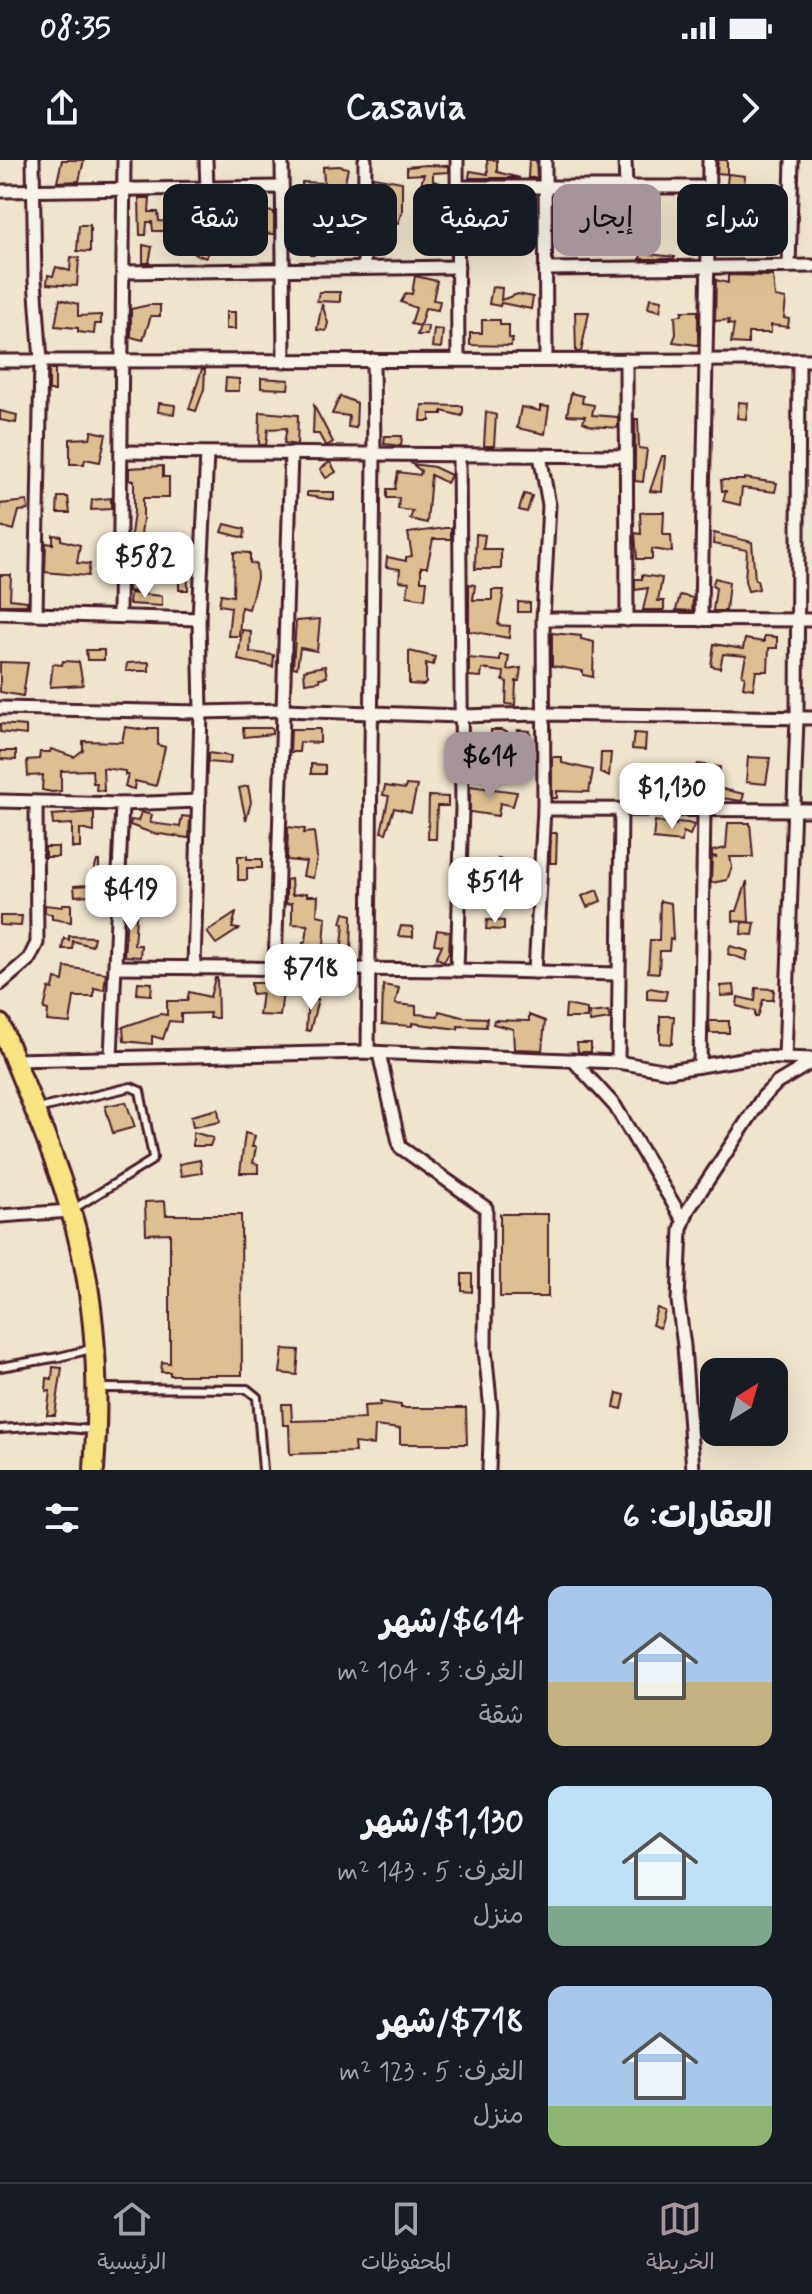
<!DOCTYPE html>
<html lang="ar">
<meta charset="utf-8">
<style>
body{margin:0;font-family:Mynerve,"Playpen Sans Arabic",sans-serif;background:#242831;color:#f1f3f6;direction:rtl;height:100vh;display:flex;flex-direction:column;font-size:30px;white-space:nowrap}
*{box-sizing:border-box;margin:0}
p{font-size:26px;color:#9ea1a6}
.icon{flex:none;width:44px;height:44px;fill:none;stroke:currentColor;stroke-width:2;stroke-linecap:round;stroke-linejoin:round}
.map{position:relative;height:1310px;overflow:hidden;direction:ltr}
.details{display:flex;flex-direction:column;background:#171b24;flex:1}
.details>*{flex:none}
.hud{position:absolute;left:24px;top:24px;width:764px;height:72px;direction:rtl;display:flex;gap:16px}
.needle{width:52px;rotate:37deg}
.tools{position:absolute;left:700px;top:1198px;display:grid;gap:16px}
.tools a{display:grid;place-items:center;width:88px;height:88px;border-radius:16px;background:#171b24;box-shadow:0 8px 32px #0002;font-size:40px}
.price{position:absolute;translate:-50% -68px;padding:0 18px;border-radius:16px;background:#fff;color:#222;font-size:26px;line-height:52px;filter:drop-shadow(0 2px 4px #0008)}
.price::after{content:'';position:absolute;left:50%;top:48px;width:24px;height:18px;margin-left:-12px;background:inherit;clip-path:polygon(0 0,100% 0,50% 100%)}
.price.selected{background:#a6949b;color:#111}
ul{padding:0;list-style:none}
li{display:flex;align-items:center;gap:24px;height:200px;padding:0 40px}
li span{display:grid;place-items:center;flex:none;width:224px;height:160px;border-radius:16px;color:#555}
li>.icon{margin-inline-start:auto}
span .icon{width:96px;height:96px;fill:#fffc;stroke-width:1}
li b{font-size:34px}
h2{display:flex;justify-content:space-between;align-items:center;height:96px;padding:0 40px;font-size:34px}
.pill{padding:0 28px;border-radius:16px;background:#171b24;box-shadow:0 8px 32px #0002;font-size:28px;line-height:72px}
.pill.selected{background:#a6949b;color:#111}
.status{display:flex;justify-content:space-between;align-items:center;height:56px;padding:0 40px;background:#171b24;direction:ltr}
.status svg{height:22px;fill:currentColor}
header{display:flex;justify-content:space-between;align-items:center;height:104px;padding:0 40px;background:#171b24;font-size:36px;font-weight:800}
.dock{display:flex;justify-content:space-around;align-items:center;height:112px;border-top:2px solid #363941;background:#171b24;font-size:22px;color:#9ea1a6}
.dock a{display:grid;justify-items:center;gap:4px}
.dock .selected{color:#a6949b}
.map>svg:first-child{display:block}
</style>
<div class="status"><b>08:35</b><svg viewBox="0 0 49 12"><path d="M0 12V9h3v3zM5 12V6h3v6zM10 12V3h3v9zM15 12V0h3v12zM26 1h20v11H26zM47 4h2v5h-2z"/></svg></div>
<header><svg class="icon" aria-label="forward" viewBox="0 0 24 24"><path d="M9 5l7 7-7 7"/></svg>Casavia<svg class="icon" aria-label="share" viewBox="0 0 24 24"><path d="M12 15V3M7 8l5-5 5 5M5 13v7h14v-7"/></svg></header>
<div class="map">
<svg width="812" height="1310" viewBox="0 0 812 1310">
<rect width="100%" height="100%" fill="#efe4ce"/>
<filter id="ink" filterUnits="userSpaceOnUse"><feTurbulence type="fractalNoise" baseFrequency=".0125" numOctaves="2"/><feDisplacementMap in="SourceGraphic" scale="16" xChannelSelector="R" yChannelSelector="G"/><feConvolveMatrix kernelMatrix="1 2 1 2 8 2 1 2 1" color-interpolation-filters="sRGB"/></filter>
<g filter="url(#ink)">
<!-- building -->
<g fill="#ddc091" stroke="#4a1f2b" stroke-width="2">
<path d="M62,0h22l-5,21 -22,1z"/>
<path d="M487,0h10v12l23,6h-51l1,-7 18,3z"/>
<path d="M529,0h7l1,18h-9z"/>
<path d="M718,0h9v14l-10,-1z"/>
<path d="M426,5l23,1v6l-16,1v8l7,2 -3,8 -8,-3 -2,5 -8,-2 5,-17 -17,1v-8z"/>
<path d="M339,6l9,2 -3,14h11v8h-13l-1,3 -40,-3v-8l22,1 -1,-16z"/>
<path d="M728,14l17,2 -1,10 13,2 -2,10 -10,-1 -1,21 16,2 -1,17h-7l-2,9 -11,-1 1,-8h-7l3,-43 -10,-1z"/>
<path d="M373,17l29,5v29l-4,12 -19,-1 1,-30 -7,-2z"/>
<path d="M504,36h9l-4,18 -10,-1z"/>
<path d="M651,36l9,2 -5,20h4l1,9h-8v3l-4,-31z"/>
<path d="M139,38h11l-1,14h9l1,9 19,2 -1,8h-24l-1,-9h-5l-1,13h-6z"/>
<path d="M251,42l13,1v8l10,1v22l-19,-1 3,-19 -8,-1z"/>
<path d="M312,55l24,3 -8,20 -8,-4 -6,21h-3z"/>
<path d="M202,60l8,1 -1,10 18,2 -1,12 -15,-2 -5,15 -11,-4 1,-11 -7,-1 1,-9h10z"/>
<path d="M79,65h11v27l-13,-1z"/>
<path d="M143,85l9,2 -3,16h-6z"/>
<path d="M641,93l34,4 -1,2h-34z"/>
<path d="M71,97l8,1 -2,28 -30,-2 1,-9 5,1 3,-9 14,4z"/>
<path d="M728,115l45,1 2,21 11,2 -2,19 5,1 -1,8 -17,-2v8h-23v11l-17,-1 3,-18 -6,-1 1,-4 -14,1 1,-41 12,3z"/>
<path d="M415,116l22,5 -4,19 7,1 -2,9 -13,-2 -5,18h8l-1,9h-10l3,-9 -9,-2 5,-16 -15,-6 5,-9 6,1z"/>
<path d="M492,127l10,1 -1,12 17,-6 15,3 -2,12 -30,-6 -1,3 -11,-2z"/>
<path d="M319,132h21v10l-23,-1z"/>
<path d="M650,138l12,2 -2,11 -12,-3z"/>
<path d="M60,139l18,5v12l23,-1v9h-6l-1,10 -16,-2v-4l-23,-2z"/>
<path d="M322,144l6,19 -2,8 -9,-1z"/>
<path d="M149,145h11v11h-9l-8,24 -12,-3v-28z"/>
<path d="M682,151h16v34l-25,-3 3,-8 -1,-18 7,-1z"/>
<rect x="226" y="152" width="9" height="17"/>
<path d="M575,152h14l-8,40h-5z"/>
<path d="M482,160h18v5h9v13l4,1 -2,7 -41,-1v-12h12z"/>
<path d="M434,169l9,1 -2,18 -9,-1z"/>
<rect x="49" y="209" width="6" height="22"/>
<path d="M202,209h3l-1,20 -8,22 -7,-2z"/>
<path d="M226,218l13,1v12h-14z"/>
<path d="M261,218l28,2 -1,9 -27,-1z"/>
<path d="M571,233l12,3 -1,7 12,2 -2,10 26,2v11l-26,-2 -9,-4 2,-6 -18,-1z"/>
<path d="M340,236l17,7 -1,25 -8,-1 1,-11 -17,-2z"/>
<path d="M739,242l9,1 -2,16 -9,-1z"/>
<path d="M159,243l16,2 -1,9 -16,-2z"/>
<path d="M422,245l37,1 4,1v4l-1,5 -20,-5v3h-12v7h-9z"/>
<path d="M314,246l19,36 -5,3h-3l-6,-11h-6z"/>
<path d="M540,246l9,1 -4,27 -28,-6 4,-21 19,4z"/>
<path d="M0,251l17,4 -1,8 -16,-3z"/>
<path d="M260,252l38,3 -1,30 -13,-2 3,-15 -19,1 -2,16h-7z"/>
<path d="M486,252l10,3 -2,31h-10z"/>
<path d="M635,259h3l1,29 8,1 -4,33 -8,-1z"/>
<path d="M92,271l14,3 -6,28 -15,-3 -1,5h-14v-25l20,-1z"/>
<path d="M385,276h17l-1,10 -17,-2z"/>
<path d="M662,296h3l-3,36 -12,-1z"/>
<path d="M330,302l6,10 -10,6 -6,-9z"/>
<path d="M412,304l22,3 17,8 -4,8 -16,-8 -4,48 -17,-4 3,-8 -15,-2 1,-11h-12v-9h8l3,-17 22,3 1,-4z"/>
<path d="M163,306v11h6v21h-26v20l-9,74 -6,-1v-34l6,-45v-32h-5v-12z"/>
<path d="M744,318l33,5 -2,9 -33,-4 -2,17 -17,-4 3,-10h-4l-1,-11h23z"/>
<path d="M307,332h27v8l-27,-4z"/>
<path d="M524,334l8,2 -5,16 -8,-2z"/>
<path d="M58,337h10l2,16h-13z"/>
<path d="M111,338v11l-20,1 1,-10z"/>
<path d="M27,341l1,9 -9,1 -5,19 -14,-4v-22z"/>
<path d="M647,352h17l-1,23h8l1,17 -20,-3v10h-15l-2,-26 6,1 -1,-21z"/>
<path d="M225,364l20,5 -1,9 -22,-6z"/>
<path d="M445,368h6v11h-18l-6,28h-6v14h6l-2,18 -18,-3 2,-14 -10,-1 1,-12 -14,-2 1,-10 19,4v-4l6,-1 -4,-23z"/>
<path d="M714,373l38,9 3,38h2l2,9 -11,2 -3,-10 2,-31 -34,-6z"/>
<path d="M476,374l9,1 -2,14h18v20h-26z"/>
<path d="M53,375l8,1v4l19,5 -3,18 13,1 -2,12 -43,-4 1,-29 7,1z"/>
<path d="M234,392l16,1v10l6,1 1,14 -8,31 -8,-2 -2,29h-11l3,-29 -12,-2 2,-11 12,2z"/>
<path d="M179,401h8l1,29h-9z"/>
<path d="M0,415h11l-1,24 17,2v4h-27z"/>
<path d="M642,415l20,3 -4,23h6v9h-21l5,-22 -13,2v-11h7z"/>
<path d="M715,418l14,4 -3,29h-13l3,-23 -4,-2z"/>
<path d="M469,424l6,1 -2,15h19v-10h12l-6,35 12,1 -1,12 -40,-7z"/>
<path d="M130,433l32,3v10l-33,-2z"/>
<path d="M680,435l13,3 -1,13 -16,-1z"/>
<path d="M518,442l12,1v9h-12z"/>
<path d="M320,459l-3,32 -17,-3 -3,20 -4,-1 3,-46z"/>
<path d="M242,470l9,1 -1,21 24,3 -1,12 -35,-7z"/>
<path d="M552,473l29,3v3l13,3 -1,35 -10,-2v-4l-31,-5z"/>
<path d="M764,476l13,1v11h-8l-1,23h-12l-3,18 -10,-2 2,-11 -3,-1 4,-19 -23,-2 -3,14 -9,-2 3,-22 29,5 2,-10 19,3z"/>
<path d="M86,490h18v10h-17z"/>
<path d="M409,491l26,6 -2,8 -7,-2v20l-3,2 -14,-1z"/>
<path d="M500,495l9,1 -2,14 14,-2 -2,13h-3l-1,24 -9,-1 1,-22 -4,-1 1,-9 -22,-3 -1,8 -12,-1v-18l31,3z"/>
<path d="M63,501l16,1 4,23 -33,2 3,-23 9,1z"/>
<path d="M0,502l28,1 -5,33 -23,-4z"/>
<path d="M149,502v9h-23l1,-8z"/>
<path d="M325,506l2,11 -8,1 1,3 -15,2 -1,-13z"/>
<path d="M0,564l26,2v9l-26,-3z"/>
<path d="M125,567l23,3v-2h10v17l7,2 -9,39 -21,-5 -1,8 -9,-2 3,-12h-3v-4l-22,-3 1,23 -8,-1 1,-7h-4l-1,-13 -31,1v20l-9,1 -10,-2 1,-15 -15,1 -1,-16 12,-1 1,-7h10l1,-3 23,8 9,-7v-9l39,1z"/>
<path d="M243,568h29v6l-28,3z"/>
<path d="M291,569h29v14l-20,-1 -1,10h-9z"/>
<path d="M491,570h10l16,7 1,-7 12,1v9h-6l1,2 -34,-3z"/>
<path d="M634,573l12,1 -1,16 -13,-1z"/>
<path d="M0,591h16v9l-16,-1z"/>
<path d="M208,593l23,3 -1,8 -22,-2z"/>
<path d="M601,593h10l-2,23 -9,-3z"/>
<path d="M552,597h10v6l31,7 -4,22 -32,-1v7h-5z"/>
<path d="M748,597l22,1 -4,26 -20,-2z"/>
<path d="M311,604l14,1v9h-14z"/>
<path d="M698,604l22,3 -2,21 26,6 -2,7 -21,-3h-11v3h-32l1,-34 17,2z"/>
<path d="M629,611l26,4 -2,18 -9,-1v-4l-17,-3z"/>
<path d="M406,625l11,1 -6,26 -17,-4 -8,25 -5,-1 8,-36 -6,-1 2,-9 20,3z"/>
<path d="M248,626l3,16 -5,18 -7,-32z"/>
<path d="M470,626l47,6 -4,14 -13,-3 -2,13 -28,-4z"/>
<path d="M429,636l19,1v9h-11l-1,33h-8z"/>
<path d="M94,652v20l-14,-3v19h-8v-24l-19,1 -1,-10z"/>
<path d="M141,652l11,3 -2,8 30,4 2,-11 8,1 -1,21 -37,-5 -22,-8 1,-5 7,1z"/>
<path d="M655,661l21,4 1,-3 11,1 6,2 -4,10 -7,-3 -1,10 -29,-3z"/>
<path d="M728,663h22l3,34h-23l2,10 -5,13 -16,3 1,-25 5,-1 -5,-1v-5l14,-3z"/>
<path d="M288,667l17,2 -1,4 10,-1 3,26 -4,20 -10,-2 3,-14 -19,-2z"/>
<path d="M551,673h6l-1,30h-6z"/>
<rect x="45" y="687" width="13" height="10"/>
<path d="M238,696h9v3h15v9h-15v12h-9z"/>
<path d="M498,699l16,3 -4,11 -13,-4z"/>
<path d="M97,701h2v23l9,2 -3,8 -30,2 -1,-10 15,-1z"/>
<path d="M291,719l1,16 15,-2v3h11l-1,19 9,2 -2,28h18l2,-21 -3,-1 3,-10 8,2 -1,42 -48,3v-18l3,-1 2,-16 -16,-1v-21l-6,1v-24z"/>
<path d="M747,721l2,41 -16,-1v-10h4z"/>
<path d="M597,730l4,11 -14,6 -5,-11z"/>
<path d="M660,741l11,2 2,37 -3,-1 -1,12h-9l-1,22 -11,-1 2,-32h9z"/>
<path d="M128,743l9,1 -3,41h7l-1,12 -16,-1z"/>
<path d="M62,744h9v18l-19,-3v-5l-7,-1v-8l17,2z"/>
<path d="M236,753l-4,15 7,1 -23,15 -9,-12z"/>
<path d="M0,756h22l-1,10 -21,-1z"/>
<path d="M487,760l17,1v9l-18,-1z"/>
<path d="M742,762l13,1 -2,12 -12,-1z"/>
<path d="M401,766l12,1v10l-15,-1z"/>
<path d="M437,770l13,2 -1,20 -5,9 -8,-3 6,-13 -8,-1z"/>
<path d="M69,776l25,1 -2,9 -19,-5 -1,8h-10l2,-11 5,2z"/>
<path d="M730,786l18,5 -2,9 -18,-6z"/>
<path d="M65,807l41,6 -2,17 -10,-2v9h-20l-4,26 -23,-2 1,-11 -4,-1 5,-21 4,1 2,-10 8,2z"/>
<path d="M215,818h2l1,40h-9l1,-5 -29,1v8l-12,-1 -6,18 -11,-3v8l-28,-3 -1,-14 37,-13 7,1v-14h20l2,-9 21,5z"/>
<path d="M138,822l14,1 -1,12 -14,-1z"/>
<path d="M251,823h33l-4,33 -21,-1 3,-22 -10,1z"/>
<path d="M383,825l16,3 -4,16 21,2v8l22,2 1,-5 23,6 25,1 -1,9 -28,-1v3l-46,-6v3l-30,-2z"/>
<path d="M734,825l1,10 -14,1v-10z"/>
<path d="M650,828l17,3 -2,9 -18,-1v-9z"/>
<path d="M756,828l18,1 -1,11h-10l-5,17h-3v-6l-18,-5 1,-9 17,4z"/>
<path d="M308,837l10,2 -8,32 -4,-1z"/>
<path d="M566,845l21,4v9h-22z"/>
<path d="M608,851l2,8 -20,3 -1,-9z"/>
<path d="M529,855l16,6 -3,29 -28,-1 -1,-20 -20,-5 1,-4 35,1z"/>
<path d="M660,856h14l-2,28 -12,-1z"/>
<path d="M709,861h20v12h-19z"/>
<path d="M577,883h14v9h-13z"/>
<path d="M126,942l9,25 -22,6 -8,-27z"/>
<path d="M218,949l2,13 -27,5 -2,-11z"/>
<path d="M193,972l20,6 -3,8h-17z"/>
<path d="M245,973l10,3 -3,11h4l-3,16 5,1v9h-18z"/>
<path d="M200,1000l2,13 -21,3 -2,-12z"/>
<path d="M165,1041l1,14h75l1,160h-72v-3h-9l1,-10 8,1v-130l-24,1 -1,-32z"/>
<rect x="500" y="1054" width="48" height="83"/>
<path d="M462,1114h10v18l-10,-1z"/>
<path d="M657,1148l8,3 -5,17 -8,-3z"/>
<path d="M283,1189l16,1 -2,25 -17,-2z"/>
<path d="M53,1207l9,1 -7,47h-8l3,-24h-4l1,-13 5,1z"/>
<path d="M617,1233l8,2 -3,14 -8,-2z"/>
<path d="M380,1242l21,3v3h65l1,36h-67v-15l-25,-3 -1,19 -20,-2 1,9 -65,2 -1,-29h-6l-1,-21h9l1,17 73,-2 -1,-13 16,-1z"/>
</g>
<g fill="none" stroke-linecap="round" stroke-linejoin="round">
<defs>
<g id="service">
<path d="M37,949l94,-22 9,4 13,66 -2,4 -76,47"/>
<path d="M0,1207l59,-10 32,-8"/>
<path d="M101,1228l146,1 10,8 6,73"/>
<path d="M0,1269l43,-3 49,4"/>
</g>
<g id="minor">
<path d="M33,0l2,120 6,81 -5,252"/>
<path d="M206,0l1,30"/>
<path d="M282,0l2,201"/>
<path d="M457,0l1,200"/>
<path d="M545,0l1,200"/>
<path d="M625,0l1,27"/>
<path d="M457,27h251"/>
<path d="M0,31l282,-4"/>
<path d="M789,106l3,-106"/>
<path d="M364,108l1,-108"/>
<path d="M545,109l267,-3"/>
<path d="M123,112l335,-5"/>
<path d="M626,200l1,260"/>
<path d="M0,201l812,-1"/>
<path d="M121,292l505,4"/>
<path d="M0,453l199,6"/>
<path d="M119,454l5,-454"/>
<path d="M543,459l269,1"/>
<path d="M701,460c2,-153 7,-307 8,-460"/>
<path d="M0,548l201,4 82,-2 178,6 81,-2 270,4"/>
<path d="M0,641l122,3 77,-3"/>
<path d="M544,649l268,1"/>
<path d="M117,807l340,3 160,4"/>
<path d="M194,808l7,-256 -2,-93 8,-165"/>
<path d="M275,809l16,-516"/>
<path d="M457,810l5,-162 -3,-352"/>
<path d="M535,812l9,-163 -1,-190 6,-114 -9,-50"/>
<path d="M0,824l29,-25 8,-16 -1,-140"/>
<path d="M368,892l6,-598 -1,-94"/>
<path d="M379,893l21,94 86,61 -1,142 6,61 -2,59"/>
<path d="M111,897l11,-253"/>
<path d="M785,898l12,-340 2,-358"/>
<path d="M14,900l354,-8 250,10 51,9 85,-14 58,2"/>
<path d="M573,900l42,46 68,114"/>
<path d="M618,902l3,-251"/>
<path d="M700,906l4,-255"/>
<path d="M0,1056l70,-5"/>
<path d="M693,1310l-9,-124 -6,-45 3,-72 7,-19 75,-113 14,-14 35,-21"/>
</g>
<path id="trunk" d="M0,864c29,74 64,149 81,226 16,70 18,148 13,220"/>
</defs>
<!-- service casing -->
<use href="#service" stroke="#4a1f2b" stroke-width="12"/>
<!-- minor casing -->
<use href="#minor" stroke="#4a1f2b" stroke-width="17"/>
<!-- trunk casing -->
<use href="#trunk" stroke="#4a1f2b" stroke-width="24"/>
<!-- service -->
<use href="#service" stroke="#f7f3e8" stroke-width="6"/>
<!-- minor -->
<use href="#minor" stroke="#f7f3e8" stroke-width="11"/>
<!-- trunk -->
<use href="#trunk" stroke="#f6e381" stroke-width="18"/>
</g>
</g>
</svg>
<div class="tools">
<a><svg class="needle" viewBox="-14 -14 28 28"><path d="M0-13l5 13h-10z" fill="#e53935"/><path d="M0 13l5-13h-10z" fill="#9ea1a6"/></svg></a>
</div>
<b class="price" style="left:145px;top:440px">$582</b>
<b class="price selected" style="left:490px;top:640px">$614</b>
<b class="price" style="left:672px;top:671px">$1,130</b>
<b class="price" style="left:495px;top:765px">$514</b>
<b class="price" style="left:131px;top:773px">$419</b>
<b class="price" style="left:311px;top:852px">$718</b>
<div class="hud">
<a class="pill">شراء</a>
<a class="pill selected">إيجار</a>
<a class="pill">تصفية</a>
<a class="pill">جديد</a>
<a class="pill">شقة</a>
</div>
</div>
<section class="details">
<h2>العقارات: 6<svg class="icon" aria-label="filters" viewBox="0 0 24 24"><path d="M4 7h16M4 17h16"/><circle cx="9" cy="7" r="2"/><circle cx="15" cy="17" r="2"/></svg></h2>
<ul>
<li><span style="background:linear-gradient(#a9c7e8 60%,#c2b280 0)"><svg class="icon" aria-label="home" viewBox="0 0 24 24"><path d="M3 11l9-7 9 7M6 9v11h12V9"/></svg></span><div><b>$614/شهر</b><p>الغرف: 3 · 104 m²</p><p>شقة</p></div></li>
<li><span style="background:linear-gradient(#bfe0f5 75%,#7fa58c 0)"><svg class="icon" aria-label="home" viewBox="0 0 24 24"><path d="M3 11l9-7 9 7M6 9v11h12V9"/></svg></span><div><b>$1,130/شهر</b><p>الغرف: 5 · 143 m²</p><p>منزل</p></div></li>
<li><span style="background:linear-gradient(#a9c7e8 75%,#8fb573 0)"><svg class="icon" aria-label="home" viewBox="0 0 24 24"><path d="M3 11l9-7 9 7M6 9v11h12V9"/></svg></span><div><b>$718/شهر</b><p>الغرف: 5 · 123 m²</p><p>منزل</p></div></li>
</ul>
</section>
<nav class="dock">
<a class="selected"><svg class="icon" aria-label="map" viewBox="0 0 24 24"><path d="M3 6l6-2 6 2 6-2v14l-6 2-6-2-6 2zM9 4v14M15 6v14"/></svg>الخريطة</a>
<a><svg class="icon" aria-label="saved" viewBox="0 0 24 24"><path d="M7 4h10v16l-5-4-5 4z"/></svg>المحفوظات</a>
<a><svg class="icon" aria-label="home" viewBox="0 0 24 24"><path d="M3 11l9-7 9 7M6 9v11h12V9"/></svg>الرئيسية</a>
</nav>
